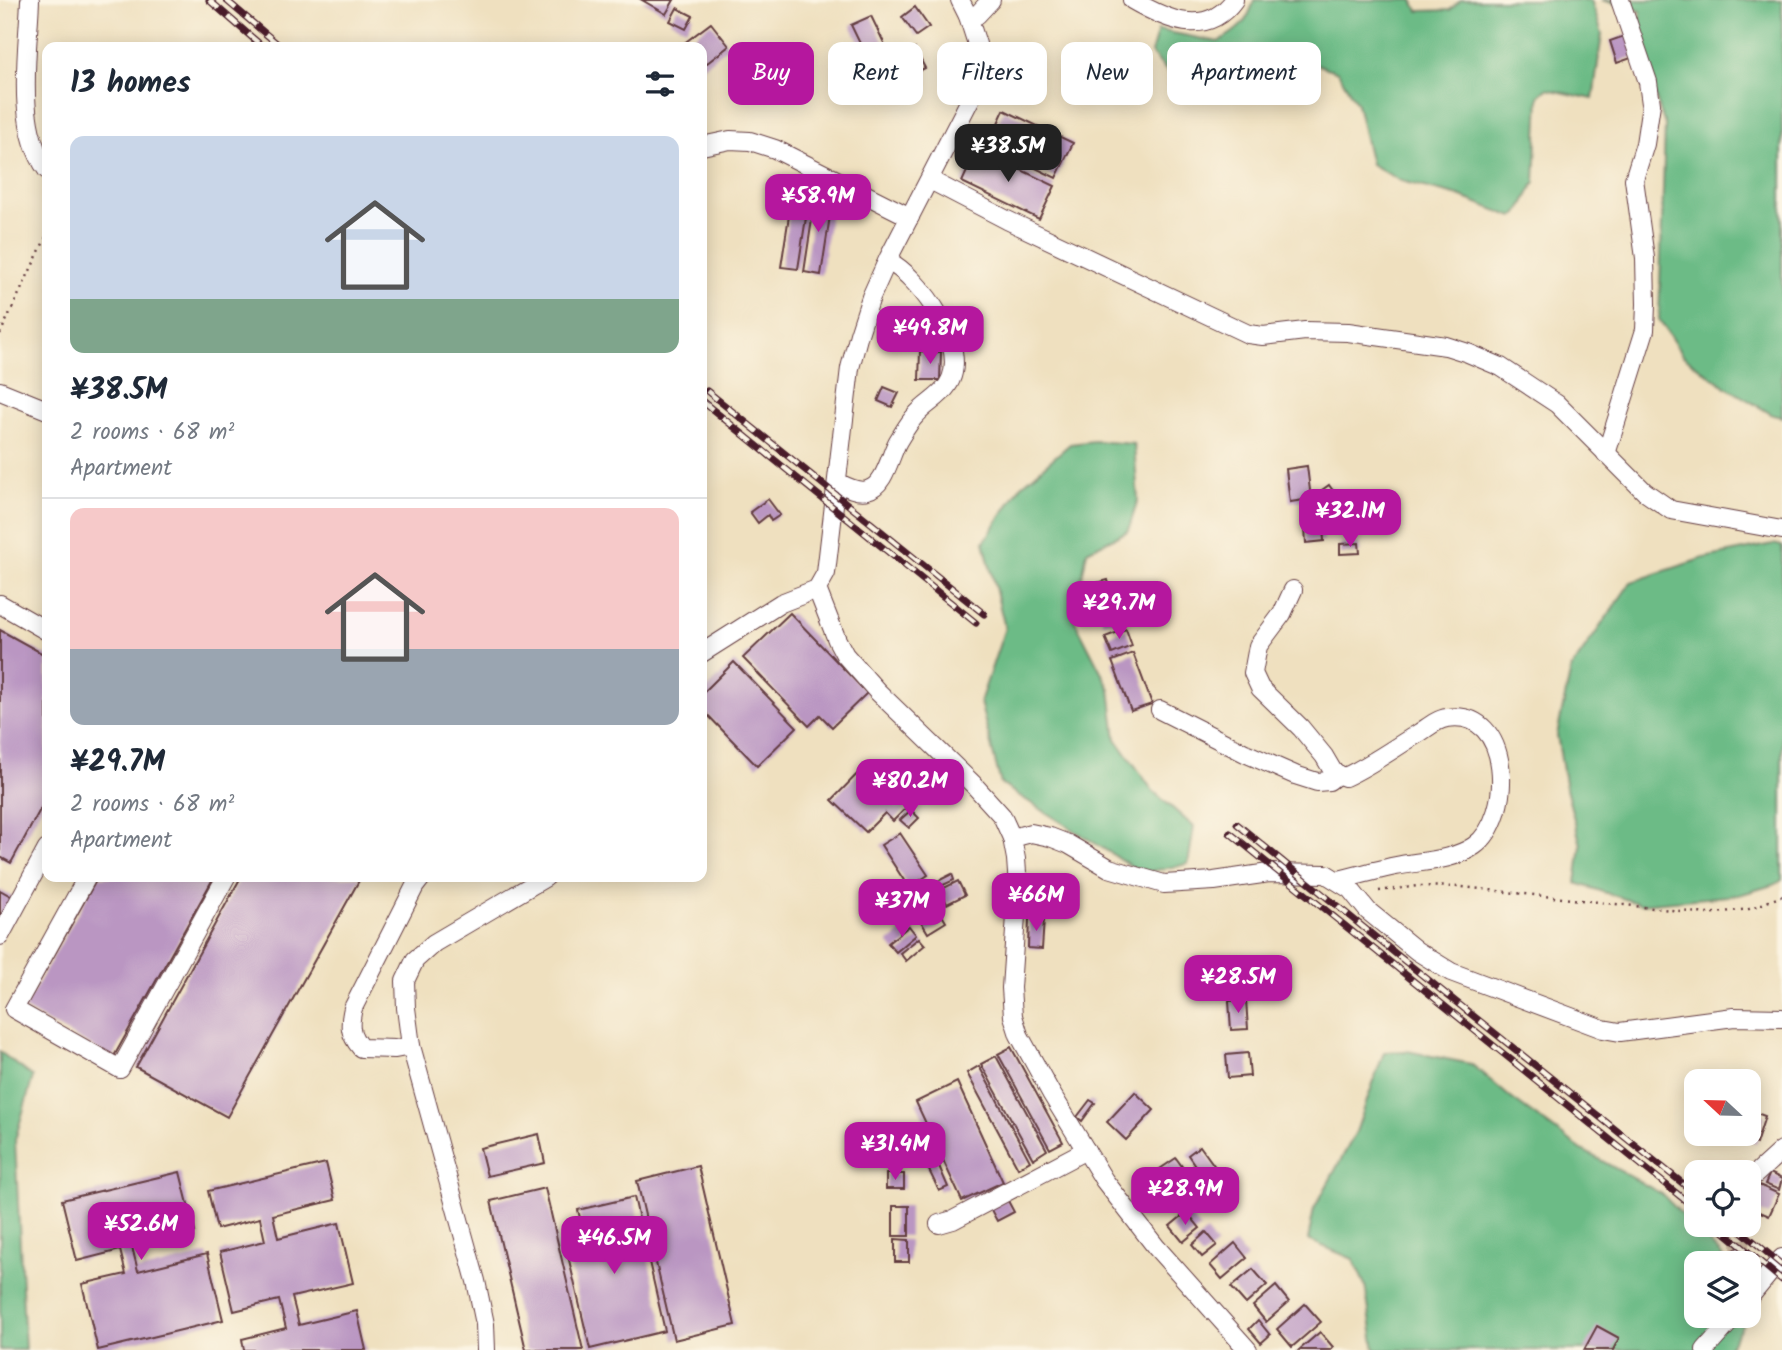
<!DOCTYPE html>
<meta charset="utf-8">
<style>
body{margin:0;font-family:Kalam,sans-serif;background:#f2f2f3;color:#1f2937;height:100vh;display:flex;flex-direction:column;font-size:26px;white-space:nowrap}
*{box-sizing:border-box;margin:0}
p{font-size:23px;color:#747a83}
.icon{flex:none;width:38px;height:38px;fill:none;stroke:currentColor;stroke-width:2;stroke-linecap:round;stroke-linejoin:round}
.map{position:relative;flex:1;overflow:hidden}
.sheet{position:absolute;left:42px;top:42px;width:665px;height:840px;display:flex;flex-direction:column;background:#fff;border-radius:14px;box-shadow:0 4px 18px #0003}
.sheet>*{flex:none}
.banner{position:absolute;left:728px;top:42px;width:665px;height:63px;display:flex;gap:14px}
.needle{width:46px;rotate:292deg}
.controls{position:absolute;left:1684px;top:1069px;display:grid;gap:14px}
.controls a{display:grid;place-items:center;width:77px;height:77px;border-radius:14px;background:#fff;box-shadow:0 4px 18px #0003;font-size:35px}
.price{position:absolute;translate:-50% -60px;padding:0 16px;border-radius:14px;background:#b5179e;color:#fff;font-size:23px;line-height:46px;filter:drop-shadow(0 2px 4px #0008)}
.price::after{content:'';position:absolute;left:50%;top:42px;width:21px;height:16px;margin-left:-10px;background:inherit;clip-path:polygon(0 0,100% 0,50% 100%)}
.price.selected{background:#222;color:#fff}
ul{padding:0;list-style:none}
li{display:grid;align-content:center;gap:14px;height:371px;padding:0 28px}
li+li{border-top:2px solid #e0e1e3}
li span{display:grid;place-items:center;height:217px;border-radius:14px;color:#555}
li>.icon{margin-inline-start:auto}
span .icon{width:126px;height:126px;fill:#fffc;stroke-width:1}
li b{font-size:30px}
h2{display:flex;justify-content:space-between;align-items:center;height:84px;padding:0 28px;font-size:30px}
.tag{padding:0 24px;border-radius:14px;background:#fff;box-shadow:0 4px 18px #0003;font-size:24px;line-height:63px}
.tag.selected{background:#b5179e;color:#fff}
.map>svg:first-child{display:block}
</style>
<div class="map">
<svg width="1782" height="1350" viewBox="0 0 1782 1350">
<rect width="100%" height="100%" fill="#fcf5e5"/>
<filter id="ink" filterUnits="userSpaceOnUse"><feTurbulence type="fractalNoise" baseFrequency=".0143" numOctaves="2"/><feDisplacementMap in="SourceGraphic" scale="14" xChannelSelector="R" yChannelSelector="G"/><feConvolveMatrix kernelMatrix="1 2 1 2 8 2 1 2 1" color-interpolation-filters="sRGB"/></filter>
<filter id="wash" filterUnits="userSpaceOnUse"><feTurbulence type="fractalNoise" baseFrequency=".00686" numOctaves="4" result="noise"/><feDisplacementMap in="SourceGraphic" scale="28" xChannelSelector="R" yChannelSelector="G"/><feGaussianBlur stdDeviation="1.57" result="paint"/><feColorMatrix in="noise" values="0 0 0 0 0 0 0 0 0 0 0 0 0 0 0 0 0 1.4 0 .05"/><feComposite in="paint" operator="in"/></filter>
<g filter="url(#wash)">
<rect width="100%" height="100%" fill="#efe0bf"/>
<!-- forest -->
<g fill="#6cbb86" stroke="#5b6d58" stroke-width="2">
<path d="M1254,0h159l5,11 32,-1 11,-10h130l11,34 -9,65 -46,-10 -8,7 -4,86 -17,32 -5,3 -54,-21 -58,-15 -30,-17 -14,-60 -19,-32 -40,-15 -35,24 -44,15 -30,-10 -18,-10 -20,-23 7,-23 60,12c20,-12 30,-19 36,-42z"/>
<path d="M1602,0h180v417l-9,-2 -47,-28 -44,-32 -23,-36 6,-194 -26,-76 2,-38z"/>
<path d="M1094,441l40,3 4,56 -10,31 -41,20 -13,68 36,70 6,50 37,52 41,36 -6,37 -46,9 -141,-89 -21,-82 25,-74 -21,-86 37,-56 49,-42z"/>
<path d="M1773,544l9,2v334l-6,4 -37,11 -99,9 -64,-21 5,-38 -15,-56 -9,-54 14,-66 60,-87 73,-24z"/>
<path d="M1407,1051l64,13 40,34 71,52 80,44 60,62 2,7 -28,1v52h43l4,8 -16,26h-352l-10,-65 -12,-26 -45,-19 6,-31 42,-77 28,-80z"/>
<path d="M0,1052l33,25 -18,63 10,210h-25z"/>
</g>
<g id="blocks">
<!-- building -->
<g fill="#ba96c2">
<path d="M642,0h32l-8,14z"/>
<path d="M915,7l14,20 -13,9 -14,-19z"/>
<path d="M677,8l16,8 -7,13 -16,-8z"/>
<path d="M871,16l15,31 -20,9 -15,-31z"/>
<path d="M711,23l18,23 -27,21v-20h-23z"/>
<path d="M1630,34l7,22 -20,7 -7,-22z"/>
<path d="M888,48l5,10 -12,5 -5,-10z"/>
<path d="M915,49l10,19 -38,19 -10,-20z"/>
<path d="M1004,110l69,33 -17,35 -68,-33z"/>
<path d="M977,149l78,37 -16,33 -77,-37z"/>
<path d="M793,190l17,2 -12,77 -17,-2z"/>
<path d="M816,193l17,3 -12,79 -17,-3z"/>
<path d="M925,330l12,1 -1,19h-12z"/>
<path d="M920,351l21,1 -1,28h-21z"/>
<path d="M884,387l15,6 -7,14 -14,-6z"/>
<path d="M1307,466l4,33 -21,3 -4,-33z"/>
<path d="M1329,485l12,17 -7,5 -12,-17z"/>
<path d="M768,499l12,16 -9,6 -3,-6 -10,8 -8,-11z"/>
<path d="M1322,511l2,30 -18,2 -2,-31z"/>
<path d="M1359,543l1,10 -20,1v-10z"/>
<path d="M1108,580l10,39 -15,4 -10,-39z"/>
<path d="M790,613l77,80 -35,34 -12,-12 -11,11 -66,-68z"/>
<path d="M1126,629l6,17 -20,8 -7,-17z"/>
<path d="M0,630l47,26v141l-36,66 -11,-6z"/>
<path d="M1133,653l19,51 -21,7 -19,-50z"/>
<path d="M734,662l63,65 -40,39 -55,-57v-15z"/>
<path d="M866,765l42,41 -15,15 -8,-8 -19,19 -34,-32z"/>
<path d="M911,810l8,8 -10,10 -9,-8z"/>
<path d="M900,833l28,42 -19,13 -28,-43z"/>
<path d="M952,874l2,6 -15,7 -3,-5z"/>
<path d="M98,877h116l-101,181 -89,-49z"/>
<path d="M241,877h120l-134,240 -91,-50z"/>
<path d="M927,880l13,22 -24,15 -13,-22z"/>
<path d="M958,881l7,14 -18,9 -7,-14z"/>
<path d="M0,890l14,8 -14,25z"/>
<path d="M937,907l9,15 -18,11 -9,-15z"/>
<path d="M1029,918l15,1 -2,30 -14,-1z"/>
<path d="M909,926l7,9 -20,17 -8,-9z"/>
<path d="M919,938l6,7 -19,16 -6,-8z"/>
<path d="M1246,1000l2,29 -17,1 -2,-29z"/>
<path d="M1011,1047l52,95 -13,7 -52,-95z"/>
<path d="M1248,1053l2,23 -22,2 -2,-23z"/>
<path d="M996,1056l51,94 -14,9 -52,-95z"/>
<path d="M979,1066l51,95 -12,7 -51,-95z"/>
<path d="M957,1082l46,100 -41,19 -46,-99z"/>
<path d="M1135,1092l19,18 -28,30 -19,-18z"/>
<path d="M1090,1100l5,3 -13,18 -5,-4z"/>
<path d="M1751,1111l14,5 -9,28 -14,-5 2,-5h4z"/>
<path d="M539,1134l6,29 -58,13 -7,-28z"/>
<path d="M1200,1146l21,29 -13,9 -20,-29z"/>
<path d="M1176,1158l13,18 -25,18 -13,-19z"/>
<path d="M936,1159l12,28 -9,4 -13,-27z"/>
<path d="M326,1163l9,37 -62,15 5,23 61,-15 14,60 -61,14 7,28 58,-14 9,39h-122l-2,-11 44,-11 -7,-28 -45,11 -14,-59 45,-11 -5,-23 -43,11 -9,-38z"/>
<path d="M698,1166l37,159 -61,15 -37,-159z"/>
<path d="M180,1172l15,60 -63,15 6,24 69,-17 16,66 -125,30 -16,-66 44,-10 -6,-24 -43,11 -15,-61z"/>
<path d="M1770,1173l12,6 -3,11 -14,-6z"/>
<rect x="886" y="1174" width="18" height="15"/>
<path d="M1759,1185l20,9 -10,22 -20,-9z"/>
<path d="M545,1188l38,162h-57l-35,-149z"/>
<path d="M634,1197l31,134 -75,18 -25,-106 20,-5 -7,-28z"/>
<path d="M1007,1199l7,13 -17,9 -7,-13z"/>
<rect x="893" y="1206" width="16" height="30"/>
<path d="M1187,1212l13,16 -17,14 -13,-16z"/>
<path d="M1206,1232l11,13 -15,12 -10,-12z"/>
<path d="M895,1239l14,1v22h-14z"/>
<path d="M1235,1243l12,15 -25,21 -12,-14z"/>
<path d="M1253,1269l14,16 -21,19 -15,-17z"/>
<path d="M1276,1286l13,16 -23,20 -13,-16z"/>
<path d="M1305,1304l16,18 -29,25 -15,-18z"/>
<path d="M1258,1320l12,15 -9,8 -12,-14z"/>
<path d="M1597,1326l22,12 -6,12h-29z"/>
<path d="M1320,1332l13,15 -3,3h-31z"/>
</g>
</g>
</g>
<g filter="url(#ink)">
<use href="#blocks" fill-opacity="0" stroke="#633c41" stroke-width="2"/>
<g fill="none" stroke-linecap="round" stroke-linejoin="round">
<!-- minor-tunnel -->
<path stroke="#ceb9a1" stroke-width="18" stroke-dasharray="18 9" stroke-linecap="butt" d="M1740,1257l1,-32"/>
<defs>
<g id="minor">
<path d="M30,0c-2,53 -15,125 17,170"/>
<path d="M1132,0c33,19 74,39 102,0"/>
<path d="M968,16l9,-1 14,-15"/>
<path d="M702,146l28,-6 20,1 25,8 135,68"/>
<path d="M930,180l77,40 241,114 15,2 42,-5 43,1 98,14 22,7 33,14 56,37 88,88 26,18 111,20"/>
<path d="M0,391l47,19"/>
<path d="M1606,454l39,-124 1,-26 -1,-46 -11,-79 11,-35 6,-40 -3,-22 -28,-82"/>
<path d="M837,482c8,4 21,11 30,8 18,-4 23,-35 31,-49 5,-8 11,-19 18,-26 9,-11 23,-17 31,-29 26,-36 -27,-109 -59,-125"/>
<path d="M817,589l20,51 8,15 32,36 96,93 29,32 10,22 4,21 2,28 -7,101 2,28 6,19 32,58 53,87 52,67 92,103"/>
<path d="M1293,590l-11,24 -24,32 -5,27 7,15 41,40 23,28 10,17 11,4c26,-12 49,-29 74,-44 8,-5 18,-14 28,-15 65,-11 68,99 27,128 -22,15 -53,15 -78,20 -19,4 -38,9 -57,14"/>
<path d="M0,604l47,27"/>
<path d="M702,653l79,-50 36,-14 9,-16 24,-205 9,-34 12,-37 18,-40 83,-161 6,-32 -1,-20 -9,-28 -8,-16"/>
<path d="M1160,710l85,43 50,22 22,7 12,-1 9,-7"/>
<path d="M1012,838l19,-5 19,4 18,7 41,24 55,16 50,-3 55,-8 57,1 24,15 18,22 49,40 34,21 152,57 17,3 114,-15 48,1"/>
<path d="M87,877l-73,132 106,60 106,-192"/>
<path d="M0,936l47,-87"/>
<path d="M411,1046l-16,3 -34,-1c-12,-14 -12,-23 -8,-40l62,-122 7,-9"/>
<path d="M1748,1181l34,-31"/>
<path d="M939,1224l14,-4 133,-70"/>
<path d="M1738,1264l2,-7"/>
<path d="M1748,1299l34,-41"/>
<path d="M486,1350l-1,-26 -9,-43 -65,-235 -5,-38 -1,-27 10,-21 19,-17 112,-66"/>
<path d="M1705,1350l30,-34"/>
</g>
</defs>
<!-- minor casing -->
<use href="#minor" stroke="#633c41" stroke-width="20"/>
<!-- path -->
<g stroke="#633c41" stroke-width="2.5" stroke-dasharray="2 5" stroke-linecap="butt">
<path d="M0,334l47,-99"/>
<path d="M1379,891l39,-5 44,1 245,27 42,-5 33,-13"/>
</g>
<!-- minor -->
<use href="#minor" stroke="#fff" stroke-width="18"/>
<defs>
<g id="rail">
<path d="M209,0l54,47"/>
<path d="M226,0l55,47"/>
<path d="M707,391l277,223"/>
<path d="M702,401l274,222"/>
<path d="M1237,824l159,130 300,240"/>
<path d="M1230,833l466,376"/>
<path d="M1716,1225l66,55"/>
<path d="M1734,1225l48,40"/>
</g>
</defs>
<!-- rail casing -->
<use href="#rail" stroke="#4a1f2b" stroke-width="7"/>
<!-- rail -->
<use href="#rail" stroke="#fcf5e5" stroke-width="4.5" stroke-dasharray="13" stroke-linecap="butt"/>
</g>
</g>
</svg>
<div class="controls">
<a><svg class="needle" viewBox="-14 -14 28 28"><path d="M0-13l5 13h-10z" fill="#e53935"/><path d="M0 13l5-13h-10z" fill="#747a83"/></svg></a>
<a><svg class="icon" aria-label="locate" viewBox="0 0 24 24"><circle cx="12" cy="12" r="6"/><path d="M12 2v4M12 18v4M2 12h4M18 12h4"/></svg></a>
<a><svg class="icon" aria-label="layers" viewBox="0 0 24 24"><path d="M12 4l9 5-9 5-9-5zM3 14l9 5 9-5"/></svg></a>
</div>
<b class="price selected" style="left:1008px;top:184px">¥38.5M</b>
<b class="price" style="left:818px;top:234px">¥58.9M</b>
<b class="price" style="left:930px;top:366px">¥49.8M</b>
<b class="price" style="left:1350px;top:549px">¥32.1M</b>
<b class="price" style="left:1119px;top:641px">¥29.7M</b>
<b class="price" style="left:910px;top:819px">¥80.2M</b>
<b class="price" style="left:1036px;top:933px">¥66M</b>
<b class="price" style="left:902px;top:939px">¥37M</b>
<b class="price" style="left:1238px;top:1015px">¥28.5M</b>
<b class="price" style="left:895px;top:1182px">¥31.4M</b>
<b class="price" style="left:1185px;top:1227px">¥28.9M</b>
<b class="price" style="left:141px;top:1262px">¥52.6M</b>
<b class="price" style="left:614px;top:1276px">¥46.5M</b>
<div class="banner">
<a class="tag selected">Buy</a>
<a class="tag">Rent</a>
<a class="tag">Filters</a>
<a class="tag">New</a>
<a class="tag">Apartment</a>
</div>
<section class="sheet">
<h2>13 homes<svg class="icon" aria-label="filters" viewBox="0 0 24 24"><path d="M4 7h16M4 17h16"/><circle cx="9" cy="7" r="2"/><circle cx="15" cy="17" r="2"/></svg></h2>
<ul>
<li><span style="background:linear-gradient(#c9d6e8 75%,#7fa58c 0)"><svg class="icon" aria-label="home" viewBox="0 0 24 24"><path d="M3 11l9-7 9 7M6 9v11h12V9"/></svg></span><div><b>¥38.5M</b><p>2 rooms · 68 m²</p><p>Apartment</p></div></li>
<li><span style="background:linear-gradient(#f6c9c9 65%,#9aa5b1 0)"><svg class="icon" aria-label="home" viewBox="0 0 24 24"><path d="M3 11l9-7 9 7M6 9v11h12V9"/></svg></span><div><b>¥29.7M</b><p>2 rooms · 68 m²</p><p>Apartment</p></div></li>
</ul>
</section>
</div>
